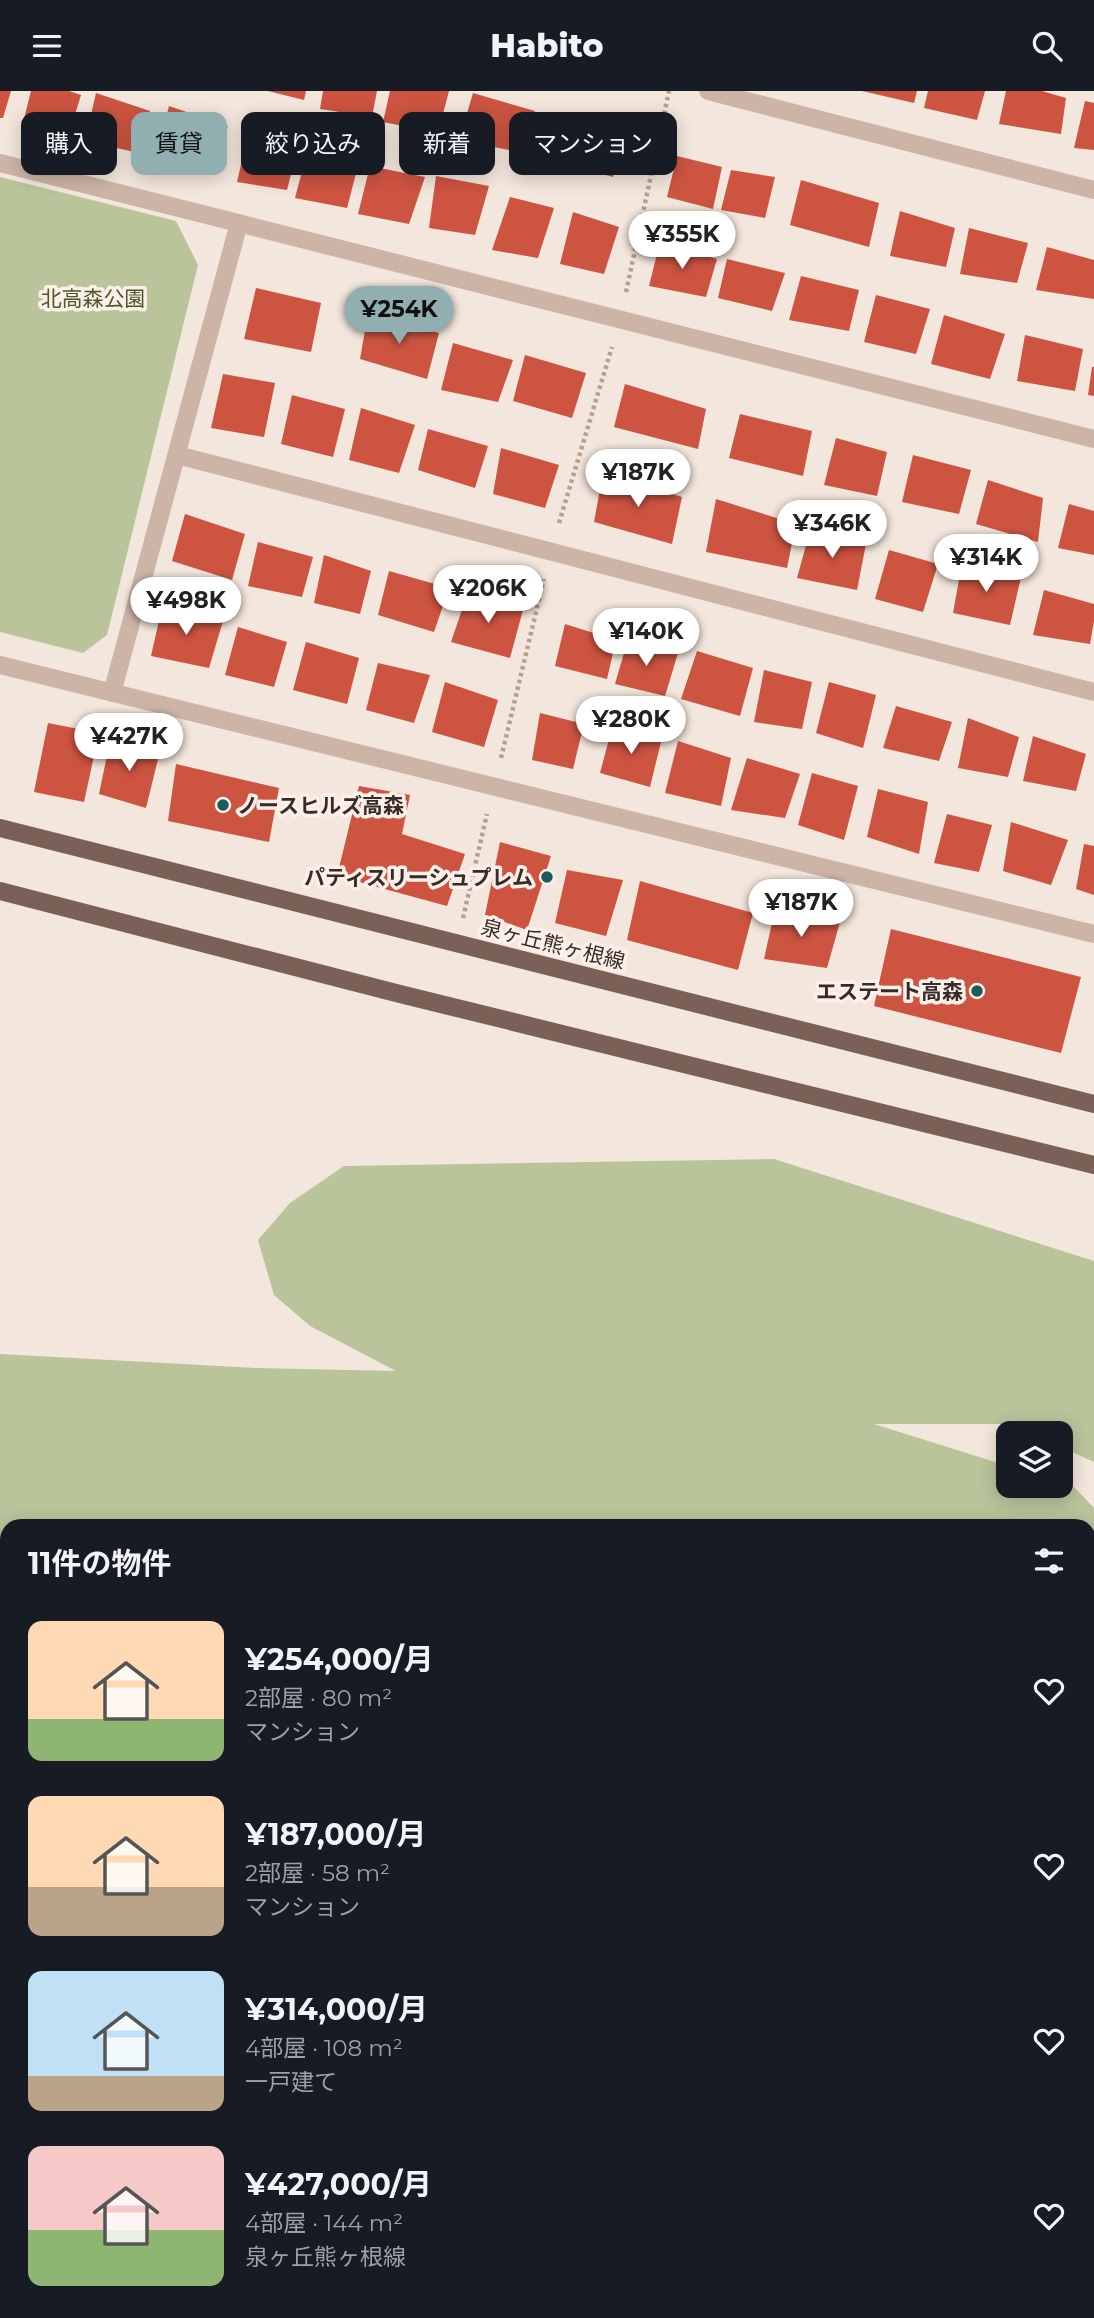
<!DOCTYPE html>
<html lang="ja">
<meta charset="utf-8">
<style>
body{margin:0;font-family:Montserrat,"Noto Sans JP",sans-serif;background:#20242c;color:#f1f3f6;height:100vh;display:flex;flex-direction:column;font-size:26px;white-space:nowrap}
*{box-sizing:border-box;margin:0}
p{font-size:23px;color:#9ea1a6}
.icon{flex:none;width:38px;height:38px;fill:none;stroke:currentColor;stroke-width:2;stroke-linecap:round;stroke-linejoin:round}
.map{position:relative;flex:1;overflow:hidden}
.drawer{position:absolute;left:0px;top:1428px;width:1096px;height:800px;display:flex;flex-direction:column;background:#171b24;border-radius:21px 21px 0 0;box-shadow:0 4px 18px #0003}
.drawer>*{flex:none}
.guide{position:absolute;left:21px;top:21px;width:700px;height:63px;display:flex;gap:14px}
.controls{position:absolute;left:996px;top:1330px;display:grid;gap:14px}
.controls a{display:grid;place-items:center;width:77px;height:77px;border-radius:14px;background:#171b24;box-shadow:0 4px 18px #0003;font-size:35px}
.price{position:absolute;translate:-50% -60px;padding:0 16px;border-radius:24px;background:#fff;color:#222;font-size:23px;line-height:46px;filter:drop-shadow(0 2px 4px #0008)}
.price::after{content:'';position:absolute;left:50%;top:42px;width:21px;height:16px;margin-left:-10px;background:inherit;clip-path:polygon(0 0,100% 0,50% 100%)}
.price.on{background:#91afb0;color:#111}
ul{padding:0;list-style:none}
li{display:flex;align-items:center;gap:21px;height:175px;padding:0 28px}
li span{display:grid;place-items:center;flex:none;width:196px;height:140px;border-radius:14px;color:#555}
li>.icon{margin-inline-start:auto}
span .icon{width:84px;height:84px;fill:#fffc;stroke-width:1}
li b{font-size:30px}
h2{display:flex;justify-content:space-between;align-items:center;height:84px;padding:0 28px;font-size:30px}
.chip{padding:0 24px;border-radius:14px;background:#171b24;box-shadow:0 4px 18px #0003;font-size:24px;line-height:63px}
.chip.on{background:#91afb0;color:#111}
header{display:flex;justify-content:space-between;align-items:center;height:91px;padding:0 28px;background:#171b24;font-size:32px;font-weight:800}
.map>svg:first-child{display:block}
</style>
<header><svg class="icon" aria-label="menu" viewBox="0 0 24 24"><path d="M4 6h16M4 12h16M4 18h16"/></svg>Habito<svg class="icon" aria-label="search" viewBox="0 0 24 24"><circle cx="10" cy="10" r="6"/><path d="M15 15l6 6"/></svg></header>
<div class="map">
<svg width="1094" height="2227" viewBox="0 0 1094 2227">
<rect width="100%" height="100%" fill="#f3e6dc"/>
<!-- green -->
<g fill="#bac49b" fill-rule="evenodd">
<path d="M0,86l176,44 22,44 -91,370 -24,18 -83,-21z"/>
<path d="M774,1068l320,102v201l-33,-15 -1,-14h-31l-23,-9h-132l134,42v20h52l1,-4 12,4 21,22v810h-1094v-964l256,14 140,3 -86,-45 -36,-31 -16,-55 32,-37 54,-37zM1088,1435v786h-1081v-786z"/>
</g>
<!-- building -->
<g fill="#cd5441">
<path d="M0,0h11l-8,27h-3z"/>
<path d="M31,0h38l12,4 -12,39 -48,-3z"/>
<path d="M268,0h38l-2,9z"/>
<path d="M323,0h54l-5,26 -52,-8z"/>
<path d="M390,0h59l-11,42 -55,-11z"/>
<path d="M862,0h55l-3,12z"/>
<path d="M928,0h57l-8,29 -53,-12z"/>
<path d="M1006,0h36l24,7 -5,36 -62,-10z"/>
<path d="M96,2l54,18 -11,42 -54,-12z"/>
<path d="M473,2l62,18 -12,42 -64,-13z"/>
<path d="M1085,10l9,2v47l-20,-2z"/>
<path d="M169,15l59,20 -16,37 -55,-10z"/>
<path d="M557,27l65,18 -9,41 -66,-18z"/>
<path d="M247,47l50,13 -10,39 -50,-8z"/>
<path d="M307,61l52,10 -12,46 -52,-10z"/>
<path d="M677,65l45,11 -9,42 -46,-12z"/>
<path d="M370,75l55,11 -16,47 -51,-10z"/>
<path d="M731,79l44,7 -10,41 -44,-8z"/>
<path d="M436,85l53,10 -14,49 -46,-7z"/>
<path d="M801,89l78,23 -10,44 -79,-22z"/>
<path d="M510,106l44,11 -16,50 -46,-8z"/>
<path d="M900,120l55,17 -9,39 -56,-11z"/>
<path d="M573,121l46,15 -15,47 -44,-10z"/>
<path d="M969,137l59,15 -11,40 -57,-9z"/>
<path d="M660,151l57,17 -11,38 -57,-11z"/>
<path d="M1047,156l47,13v39l-58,-9z"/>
<path d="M727,168l58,14 -13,38 -54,-13z"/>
<path d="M801,185l58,14 -10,41 -60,-11z"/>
<path d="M256,197l65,15 -10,49 -67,-13z"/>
<path d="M876,204l54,14 -14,45 -52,-12z"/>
<path d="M368,222l71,20 -12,46 -67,-20z"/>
<path d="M944,224l61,19 -15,45 -59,-15z"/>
<path d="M1025,244l58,14 -8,42 -58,-10z"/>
<path d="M453,252l60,17 -15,42 -57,-12z"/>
<path d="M525,264l61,18 -14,45 -59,-17z"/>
<path d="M1092,276h2v29l-6,-1z"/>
<path d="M223,283l52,9 -11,54 -53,-9z"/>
<path d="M625,293l81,25 -8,40 -84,-22z"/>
<path d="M292,304l53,14 -12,48 -52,-13z"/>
<path d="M361,317l54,17 -16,48 -50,-13z"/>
<path d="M740,323l72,17 -9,45 -74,-18z"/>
<path d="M428,338l60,17 -13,42 -57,-18z"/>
<path d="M836,347l51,14 -10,44 -53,-11z"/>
<path d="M501,357l58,17 -14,43 -52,-14z"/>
<path d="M913,364l58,15 -12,44 -57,-12z"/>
<path d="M603,382l79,24 -10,47 -78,-22z"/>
<path d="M988,389l55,18 -5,44 -62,-18z"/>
<path d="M716,408l80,25 -9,44 -81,-16z"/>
<path d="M1069,413l25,7v44l-36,-7z"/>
<path d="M185,423l60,20 -13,46 -60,-19z"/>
<path d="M811,436l55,17 -9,46 -60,-12z"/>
<path d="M258,451l55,15 -11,40 -54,-11z"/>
<path d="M889,459l49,14 -15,48 -48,-13z"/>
<path d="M324,464l47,16 -11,43 -46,-11z"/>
<path d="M962,472l59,14 -11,48 -57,-12z"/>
<path d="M389,480l60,17 -15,44 -56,-17z"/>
<path d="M1044,499l50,14v17l-4,23 -57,-9z"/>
<path d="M468,501l56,14 -14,52 -59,-16z"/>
<path d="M163,512l60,18 -14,47 -58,-12z"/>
<path d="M565,533l51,16 -9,39 -52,-13z"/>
<path d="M238,536l49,15 -13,45 -49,-12z"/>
<path d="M628,548l50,14 -13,43 -50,-12z"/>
<path d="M306,551l53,16 -12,46 -54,-14z"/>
<path d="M697,560l56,17 -13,48 -59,-17z"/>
<path d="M378,572l52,12 -16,48 -48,-13z"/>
<path d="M764,579l48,12 -10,47 -48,-7z"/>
<path d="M445,591l53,18 -14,47 -52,-15z"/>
<path d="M829,591l47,13 -13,53 -47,-15z"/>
<path d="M896,615l56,16 -13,39 -56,-13z"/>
<path d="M540,622l44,11 -11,45 -41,-9z"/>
<path d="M968,627l51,19 -11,40 -50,-9z"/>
<path d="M48,632l51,10 -15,69 -50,-10z"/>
<path d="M613,633l49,14 -12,49 -50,-14z"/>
<path d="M1033,645l53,18 -10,37 -53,-10z"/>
<path d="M110,650l50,10 -14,57 -47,-14z"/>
<path d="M678,650l53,17 -10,48 -56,-13z"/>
<path d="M747,667l53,16 -15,44 -54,-8z"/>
<path d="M176,673l103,24 -10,54 -101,-21z"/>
<path d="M812,682l46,13 -14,54 -46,-15z"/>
<path d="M359,695l51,9 -8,39 63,20 -18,52 -110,-30z"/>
<path d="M878,698l50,13 -9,52 -52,-17z"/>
<path d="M947,723l45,11 -13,47 -45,-9z"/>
<path d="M1011,731l57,18 -17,45 -48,-14z"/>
<path d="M500,751l51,14 -24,74 -42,-15z"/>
<path d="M1084,753l10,2v49l-18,-6z"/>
<path d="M567,779l56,10 -17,56 -51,-13z"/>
<path d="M640,790l113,32 -15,57 -111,-30z"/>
<path d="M775,818l65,13 -13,46 -63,-9z"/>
<path d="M891,838l190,48 -20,76 -187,-47z"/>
</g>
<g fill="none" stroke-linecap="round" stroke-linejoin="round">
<!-- path -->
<g stroke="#b89e91" stroke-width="4.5" stroke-dasharray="3.5 3.5" stroke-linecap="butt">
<path d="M626,201l43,-201"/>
<path d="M559,432l53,-176"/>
<path d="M501,667l43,-179"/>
<path d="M463,827l24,-104"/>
</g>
<!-- minor -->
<g stroke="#ccb4a7" stroke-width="18">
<path d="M708,0l386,99"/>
<path d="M0,72l1094,276"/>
<path d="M177,364l917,237"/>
<path d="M0,574l1094,269"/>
<path d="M112,602l127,-470"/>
</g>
<!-- major -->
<g stroke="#7b6058" stroke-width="18">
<path d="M0,737l1094,276"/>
<path d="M0,800l400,103 694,171"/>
</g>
</g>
<!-- markers -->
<g fill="#1b5c5a" stroke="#fbf0e9" stroke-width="2.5">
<circle cx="223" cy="714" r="7"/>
<circle cx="547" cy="786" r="7"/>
<circle cx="977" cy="900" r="7"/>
</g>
<g text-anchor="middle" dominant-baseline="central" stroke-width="7" stroke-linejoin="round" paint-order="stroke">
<!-- park labels -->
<g font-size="21" fill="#4c582a" stroke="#fbf0e9">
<text x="93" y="207">北高森公園</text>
</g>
<!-- poi labels -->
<g font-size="21" font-weight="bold" fill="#382b28" stroke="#fbf0e9" text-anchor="end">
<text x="237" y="714" text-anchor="start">ノースヒルズ高森</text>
<text x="533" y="786">パティスリーシュプレム</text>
<text x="963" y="900">エステート高森</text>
</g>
<!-- street labels -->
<g font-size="21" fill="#382b28" stroke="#fbf0e9">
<text transform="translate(553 853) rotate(14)">泉ヶ丘熊ヶ根線</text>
</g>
</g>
</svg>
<div class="controls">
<a><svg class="icon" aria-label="layers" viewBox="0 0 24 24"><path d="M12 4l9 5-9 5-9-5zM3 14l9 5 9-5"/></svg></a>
</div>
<b class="price" style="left:682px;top:180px">¥355K</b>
<b class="price on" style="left:399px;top:255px">¥254K</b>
<b class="price" style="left:638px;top:418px">¥187K</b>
<b class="price" style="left:832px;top:469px">¥346K</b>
<b class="price" style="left:986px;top:503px">¥314K</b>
<b class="price" style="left:488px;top:534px">¥206K</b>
<b class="price" style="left:186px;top:546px">¥498K</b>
<b class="price" style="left:646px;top:577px">¥140K</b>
<b class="price" style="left:631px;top:665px">¥280K</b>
<b class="price" style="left:129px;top:682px">¥427K</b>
<b class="price" style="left:801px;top:848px">¥187K</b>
<div class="guide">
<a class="chip">購入</a>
<a class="chip on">賃貸</a>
<a class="chip">絞り込み</a>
<a class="chip">新着</a>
<a class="chip">マンション</a>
</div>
<section class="drawer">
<h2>11件の物件<svg class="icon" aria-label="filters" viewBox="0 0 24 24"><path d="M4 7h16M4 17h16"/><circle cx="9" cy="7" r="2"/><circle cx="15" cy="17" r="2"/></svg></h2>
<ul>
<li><span style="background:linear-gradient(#ffd9b3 70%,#8fb573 0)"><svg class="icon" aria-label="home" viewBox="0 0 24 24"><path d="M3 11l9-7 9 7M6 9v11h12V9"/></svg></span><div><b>¥254,000/月</b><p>2部屋 · 80 m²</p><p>マンション</p></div><svg class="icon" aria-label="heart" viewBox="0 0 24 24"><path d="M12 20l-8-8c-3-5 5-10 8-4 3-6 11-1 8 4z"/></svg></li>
<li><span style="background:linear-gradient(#ffd9b3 65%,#b9a48a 0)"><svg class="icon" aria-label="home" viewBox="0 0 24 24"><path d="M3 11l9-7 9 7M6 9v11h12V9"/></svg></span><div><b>¥187,000/月</b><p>2部屋 · 58 m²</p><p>マンション</p></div><svg class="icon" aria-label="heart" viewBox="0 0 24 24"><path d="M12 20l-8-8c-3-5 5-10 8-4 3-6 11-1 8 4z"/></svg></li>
<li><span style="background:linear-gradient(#bfe0f5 75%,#b9a48a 0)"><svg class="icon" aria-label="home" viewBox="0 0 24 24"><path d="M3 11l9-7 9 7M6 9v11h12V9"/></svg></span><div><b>¥314,000/月</b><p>4部屋 · 108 m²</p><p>一戸建て</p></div><svg class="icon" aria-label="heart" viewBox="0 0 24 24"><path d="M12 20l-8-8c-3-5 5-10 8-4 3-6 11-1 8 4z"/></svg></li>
<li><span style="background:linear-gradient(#f6c9c9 60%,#8fb573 0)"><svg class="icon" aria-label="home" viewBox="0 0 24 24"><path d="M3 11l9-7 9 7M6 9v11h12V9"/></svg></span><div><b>¥427,000/月</b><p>4部屋 · 144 m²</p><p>泉ヶ丘熊ヶ根線</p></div><svg class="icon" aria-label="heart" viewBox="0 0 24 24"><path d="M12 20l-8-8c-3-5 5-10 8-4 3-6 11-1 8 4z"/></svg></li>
</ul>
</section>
</div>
